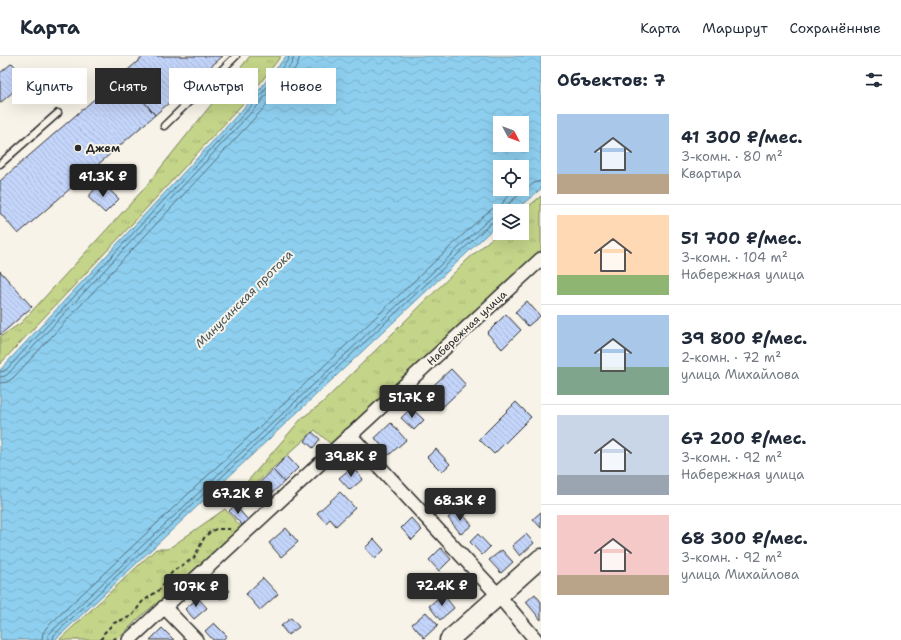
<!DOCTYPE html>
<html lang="ru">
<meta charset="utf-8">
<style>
body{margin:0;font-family:"Shantell Sans",sans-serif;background:#f6f6f7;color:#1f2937;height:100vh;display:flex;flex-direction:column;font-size:15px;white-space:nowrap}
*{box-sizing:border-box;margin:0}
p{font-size:13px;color:#747a83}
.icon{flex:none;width:22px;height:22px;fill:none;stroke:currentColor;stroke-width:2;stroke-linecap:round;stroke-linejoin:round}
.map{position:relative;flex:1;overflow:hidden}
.sheet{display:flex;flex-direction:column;background:#fff;width:360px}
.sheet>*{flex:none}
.hud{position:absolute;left:12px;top:12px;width:380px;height:36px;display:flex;gap:8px}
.needle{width:26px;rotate:131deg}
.tools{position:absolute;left:493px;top:60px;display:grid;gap:8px}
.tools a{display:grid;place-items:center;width:36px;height:36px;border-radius:0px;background:#fff;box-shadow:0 4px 16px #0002;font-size:20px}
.price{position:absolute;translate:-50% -34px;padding:0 9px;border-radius:4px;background:#2b2b2b;color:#fff;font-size:13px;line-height:26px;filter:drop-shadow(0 1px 2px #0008)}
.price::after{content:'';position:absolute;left:50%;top:24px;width:12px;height:9px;margin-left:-6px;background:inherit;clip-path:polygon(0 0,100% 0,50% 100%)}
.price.selected{background:#222;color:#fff}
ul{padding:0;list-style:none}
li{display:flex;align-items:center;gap:12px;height:100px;padding:0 16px}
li+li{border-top:1px solid #e0e1e3}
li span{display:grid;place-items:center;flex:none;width:112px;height:80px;border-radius:0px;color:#555}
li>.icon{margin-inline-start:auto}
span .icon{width:48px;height:48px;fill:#fffc;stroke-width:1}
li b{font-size:17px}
h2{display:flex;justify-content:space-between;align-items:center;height:48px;padding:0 16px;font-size:17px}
.pill{padding:0 14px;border-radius:0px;background:#fff;box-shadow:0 4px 16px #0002;font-size:14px;line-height:36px}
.pill.selected{background:#2b2b2b;color:#fff}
header{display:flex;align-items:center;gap:24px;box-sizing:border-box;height:56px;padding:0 20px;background:#fff;border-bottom:1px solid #e0e1e3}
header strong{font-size:19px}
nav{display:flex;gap:22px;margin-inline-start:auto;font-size:14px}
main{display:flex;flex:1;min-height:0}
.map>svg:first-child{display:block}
</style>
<header>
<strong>Карта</strong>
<nav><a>Карта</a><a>Маршрут</a><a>Сохранённые</a></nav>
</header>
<main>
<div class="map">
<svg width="541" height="584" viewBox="0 0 541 584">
<defs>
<pattern id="park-tufts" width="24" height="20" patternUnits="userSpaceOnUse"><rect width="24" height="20" fill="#c4d489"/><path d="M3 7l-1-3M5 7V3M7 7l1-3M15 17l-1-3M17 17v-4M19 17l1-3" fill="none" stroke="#a9b676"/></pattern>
<pattern id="water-waves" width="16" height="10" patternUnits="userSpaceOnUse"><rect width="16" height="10" fill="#8ecfef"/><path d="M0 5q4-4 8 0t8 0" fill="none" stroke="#7bb2cd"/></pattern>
<pattern id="building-back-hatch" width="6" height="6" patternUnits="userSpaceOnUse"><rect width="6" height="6" fill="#c4d5fb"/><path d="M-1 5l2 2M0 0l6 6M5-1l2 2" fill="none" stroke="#a9b7d7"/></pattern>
</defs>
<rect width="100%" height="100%" fill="#f7f3e8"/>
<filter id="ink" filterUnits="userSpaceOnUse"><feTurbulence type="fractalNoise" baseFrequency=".025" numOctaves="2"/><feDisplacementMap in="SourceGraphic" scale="8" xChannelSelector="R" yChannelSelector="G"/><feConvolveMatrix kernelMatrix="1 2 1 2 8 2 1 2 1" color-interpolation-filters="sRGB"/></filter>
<g filter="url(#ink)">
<!-- park -->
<g fill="url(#park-tufts)" stroke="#78805a">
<path d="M250,0h31l-31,40 -130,141 -120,127v-27l21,-14 121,-132z"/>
<path d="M541,140v58l-208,192 -18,-16 -85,77 -2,-3 74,-86 19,-14 145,-143 34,-30v2h22v-21z"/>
<path d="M225,453l19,21 -104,87 -23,23h-58l97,-91h12z"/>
</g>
<!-- water -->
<path fill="url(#water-waves)" stroke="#668da1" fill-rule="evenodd" d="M286,0h255v133l-27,22h-14v11l-445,418h-55v-270l253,-272zM500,67h22v22h-22zM500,111h22v22h-22z"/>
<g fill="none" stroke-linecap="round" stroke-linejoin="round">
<!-- shore -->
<g stroke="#536d79" stroke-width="1">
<path d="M507,155v-4l3,-5 24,-19 7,-2"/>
<path d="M0,316l5,-1 251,-270 32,-41 1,-4"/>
<path d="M0,321l5,-1 3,-2 251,-270 33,-41 2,-7"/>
<path d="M0,327l7,-1 6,-4 251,-270 33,-42 3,-10"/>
<path d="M42,584l1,-7 4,-6 436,-411 9,-7 8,-1 5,-9 12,-10"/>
<path d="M48,584v-5l3,-3 436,-411 7,-6 6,-1"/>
<path d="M53,584l1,-5 436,-411 6,-4 4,-1"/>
</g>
</g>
<!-- building -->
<g fill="url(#building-back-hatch)" stroke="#2b2b2b">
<path d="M144,0h79l-68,59 -33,-40z"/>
<path d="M12,7l15,17 -27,23v-30z"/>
<path d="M122,19l33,40 -137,119 -18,-21v-32z"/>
<path d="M101,126l18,17 -14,14 -17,-16z"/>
<path d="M0,215l32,36 -32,28z"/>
<path d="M527,245l13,15 -12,10 -13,-14z"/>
<path d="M506,258l15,16 -19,19 -15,-16z"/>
<path d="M451,313l15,16 -28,26 -15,-16z"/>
<path d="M516,346l15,15 -37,37 -15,-15z"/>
<path d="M411,352l13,12 -10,10 -13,-12z"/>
<path d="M391,367l15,17 -17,15 -14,-17z"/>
<path d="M312,376l8,7 -7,9 -8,-7z"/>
<path d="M436,393l14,15 -8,8 -15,-15z"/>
<path d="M287,400l11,12 -14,14 -11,-12z"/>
<path d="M352,411l11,12 -13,11 -11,-12z"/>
<path d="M273,414l11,12 -19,18 -11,-12z"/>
<path d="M439,435l11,11 -10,10 -11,-11z"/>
<path d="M340,436l15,16 -19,18 -6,-7 -4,4 -9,-10z"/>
<path d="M235,449l13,15 -6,5 -13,-14z"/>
<path d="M458,453l14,16 -11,9 -13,-16z"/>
<path d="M541,456v16l-8,-9z"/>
<path d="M411,462l11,12 -10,10 -11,-12z"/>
<path d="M286,472l12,14 -17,15 -12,-14z"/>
<path d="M478,478l12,13 -8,8 -12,-13z"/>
<path d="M526,478l8,9 -14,13 -8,-10z"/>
<path d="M374,483l10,11 -9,9 -10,-11z"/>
<path d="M441,492l10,11 -12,12 -10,-11z"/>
<path d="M502,494l11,12 -12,11 -12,-13z"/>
<path d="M263,522l15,16 -18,16 -14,-16z"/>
<path d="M220,523l10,12 -9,8 -11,-11z"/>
<path d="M443,538l11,14 -14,12 -11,-14z"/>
<path d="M535,538l6,8v18l-15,-18z"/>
<path d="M198,542l9,10 -13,11 -9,-10z"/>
<path d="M426,556l12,13 -14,13 -12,-14z"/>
<path d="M291,562l8,9 -11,8 -7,-9z"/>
<path d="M214,567l13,13 -5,4h-9l-8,-9z"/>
<path d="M162,572l12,12h-24z"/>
</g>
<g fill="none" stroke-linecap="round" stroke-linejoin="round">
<defs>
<g id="lane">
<path d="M164,70l72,-70"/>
<path d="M0,108l58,-51"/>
</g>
<g id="street">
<path d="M350,379l149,161 37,44"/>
<path d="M164,551l32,33"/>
<path d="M129,584l412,-381"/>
</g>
<path id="secondary" d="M449,584l92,-82"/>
</defs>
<!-- lane casing -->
<use href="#lane" stroke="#2b2b2b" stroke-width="9"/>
<!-- street casing -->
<use href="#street" stroke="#2b2b2b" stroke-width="16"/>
<!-- secondary casing -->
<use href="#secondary" stroke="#2b2b2b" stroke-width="21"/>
<!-- path -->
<g stroke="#2b2b2b" stroke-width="2" stroke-dasharray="4 3" stroke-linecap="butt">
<path d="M101,584l3,-7 10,-10 18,-7 10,-14 17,-12 14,-19 21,-13 10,-20 5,-5 7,-4h16"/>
<path d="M113,584l5,-4"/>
</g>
<!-- lane -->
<use href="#lane" stroke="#f7f3e8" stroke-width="6"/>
<!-- street -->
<use href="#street" stroke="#f7f3e8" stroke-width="13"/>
<!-- secondary -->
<use href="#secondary" stroke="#f7f3e8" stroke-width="18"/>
</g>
</g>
<!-- markers -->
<circle fill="#2b2b2b" stroke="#f7f3e8" stroke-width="1.5" cx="78" cy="92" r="4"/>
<g text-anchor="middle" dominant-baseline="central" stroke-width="4" stroke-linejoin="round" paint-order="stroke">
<!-- poi labels -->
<g font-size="11" font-weight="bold" fill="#2b2b2b" stroke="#f7f3e8" text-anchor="start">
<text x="86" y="92">Джем</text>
</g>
<!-- street labels -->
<g font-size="11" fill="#2b2b2b" stroke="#f7f3e8">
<text transform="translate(467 272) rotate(-43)">Набережная улица</text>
</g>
<!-- water labels -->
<g font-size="12" font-style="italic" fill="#44545c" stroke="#f7f3e8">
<text transform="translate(244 243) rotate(-45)">Минусинская протока</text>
</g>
</g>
</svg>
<div class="tools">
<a><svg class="needle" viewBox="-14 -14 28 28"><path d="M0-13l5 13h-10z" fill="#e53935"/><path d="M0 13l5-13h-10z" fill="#747a83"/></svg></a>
<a><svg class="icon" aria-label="locate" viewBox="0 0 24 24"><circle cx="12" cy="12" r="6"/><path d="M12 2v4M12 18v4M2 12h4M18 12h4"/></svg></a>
<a><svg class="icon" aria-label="layers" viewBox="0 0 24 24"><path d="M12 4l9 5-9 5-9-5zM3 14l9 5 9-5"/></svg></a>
</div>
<b class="price selected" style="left:103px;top:142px">41.3K ₽</b>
<b class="price" style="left:412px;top:363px">51.7K ₽</b>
<b class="price" style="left:351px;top:422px">39.8K ₽</b>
<b class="price" style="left:238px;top:459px">67.2K ₽</b>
<b class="price" style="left:460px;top:466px">68.3K ₽</b>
<b class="price" style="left:442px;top:551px">72.4K ₽</b>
<b class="price" style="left:196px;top:552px">107K ₽</b>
<div class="hud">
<a class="pill">Купить</a>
<a class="pill selected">Снять</a>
<a class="pill">Фильтры</a>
<a class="pill">Новое</a>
</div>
</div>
<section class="sheet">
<h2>Объектов: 7<svg class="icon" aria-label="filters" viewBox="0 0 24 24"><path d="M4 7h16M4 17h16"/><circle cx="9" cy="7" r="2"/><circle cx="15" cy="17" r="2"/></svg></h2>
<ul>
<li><span style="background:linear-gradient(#a9c7e8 75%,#b9a48a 0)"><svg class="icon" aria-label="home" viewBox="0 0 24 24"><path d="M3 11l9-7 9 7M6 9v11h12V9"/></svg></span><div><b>41 300 ₽/мес.</b><p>3-комн. · 80 m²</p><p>Квартира</p></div></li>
<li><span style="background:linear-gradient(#ffd9b3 75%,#8fb573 0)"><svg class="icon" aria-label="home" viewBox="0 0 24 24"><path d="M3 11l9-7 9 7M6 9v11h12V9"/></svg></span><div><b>51 700 ₽/мес.</b><p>3-комн. · 104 m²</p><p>Набережная улица</p></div></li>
<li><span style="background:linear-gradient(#a9c7e8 65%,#7fa58c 0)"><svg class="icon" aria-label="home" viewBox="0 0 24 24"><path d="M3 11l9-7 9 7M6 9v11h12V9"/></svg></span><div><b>39 800 ₽/мес.</b><p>2-комн. · 72 m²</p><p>улица Михайлова</p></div></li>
<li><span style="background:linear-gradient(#c9d6e8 75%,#9aa5b1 0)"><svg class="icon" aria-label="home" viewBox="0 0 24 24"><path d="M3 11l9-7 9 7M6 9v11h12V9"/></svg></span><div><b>67 200 ₽/мес.</b><p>3-комн. · 92 m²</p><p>Набережная улица</p></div></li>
<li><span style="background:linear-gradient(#f6c9c9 75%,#b9a48a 0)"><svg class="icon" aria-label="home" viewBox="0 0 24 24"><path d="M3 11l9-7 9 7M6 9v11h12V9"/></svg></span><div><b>68 300 ₽/мес.</b><p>3-комн. · 92 m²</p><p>улица Михайлова</p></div></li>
</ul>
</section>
</main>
